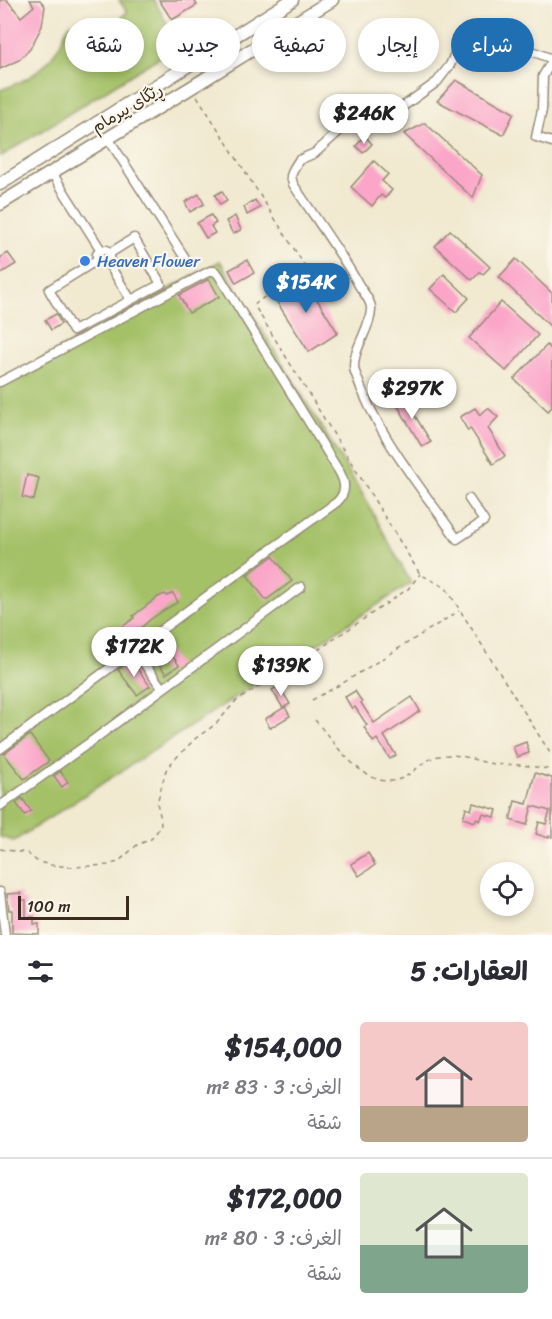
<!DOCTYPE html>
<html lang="ar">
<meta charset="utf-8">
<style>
body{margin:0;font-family:Sriracha,"Playpen Sans Arabic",sans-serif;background:#f2f2f3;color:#2b2b33;direction:rtl;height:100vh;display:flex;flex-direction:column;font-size:22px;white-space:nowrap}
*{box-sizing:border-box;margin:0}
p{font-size:20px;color:#7c7c81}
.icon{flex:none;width:33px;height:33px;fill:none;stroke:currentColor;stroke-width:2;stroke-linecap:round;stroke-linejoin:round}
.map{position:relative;height:935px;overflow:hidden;direction:ltr}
.drawer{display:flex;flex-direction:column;background:#fff;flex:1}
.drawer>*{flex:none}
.banner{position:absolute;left:18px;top:18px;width:516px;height:54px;direction:rtl;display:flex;gap:12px}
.tools{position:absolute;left:480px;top:862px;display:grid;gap:12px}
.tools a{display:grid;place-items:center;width:54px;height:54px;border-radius:50%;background:#fff;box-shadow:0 3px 9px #0003;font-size:30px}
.scale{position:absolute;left:18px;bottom:15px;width:111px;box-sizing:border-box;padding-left:6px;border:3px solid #3b2a1e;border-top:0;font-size:16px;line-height:21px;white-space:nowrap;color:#3b2a1e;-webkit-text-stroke:4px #fbf7ec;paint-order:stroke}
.price{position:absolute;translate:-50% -51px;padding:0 14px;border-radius:21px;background:#fff;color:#222;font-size:20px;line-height:39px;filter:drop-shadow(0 2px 3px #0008)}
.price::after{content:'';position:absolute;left:50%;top:36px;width:18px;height:14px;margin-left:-9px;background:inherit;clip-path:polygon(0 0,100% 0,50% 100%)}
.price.on{background:#1f6fb2;color:#fff}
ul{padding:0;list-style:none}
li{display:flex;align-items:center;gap:18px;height:150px;padding:0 24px}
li+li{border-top:2px solid #e1e1e2}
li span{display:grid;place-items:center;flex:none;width:168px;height:120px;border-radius:6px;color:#555}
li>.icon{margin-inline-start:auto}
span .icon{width:72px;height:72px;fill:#fffc;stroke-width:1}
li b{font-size:26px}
h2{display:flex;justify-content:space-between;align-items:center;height:72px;padding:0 24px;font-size:26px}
.pill{padding:0 21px;border-radius:27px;background:#fff;box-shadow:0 3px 9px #0003;font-size:21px;line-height:54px}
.pill.on{background:#1f6fb2;color:#fff}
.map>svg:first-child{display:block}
</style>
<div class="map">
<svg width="552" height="935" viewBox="0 0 552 935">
<rect width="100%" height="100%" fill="#fbf7ec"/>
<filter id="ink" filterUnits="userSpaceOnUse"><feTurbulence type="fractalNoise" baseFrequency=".0167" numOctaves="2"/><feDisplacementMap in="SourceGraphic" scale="12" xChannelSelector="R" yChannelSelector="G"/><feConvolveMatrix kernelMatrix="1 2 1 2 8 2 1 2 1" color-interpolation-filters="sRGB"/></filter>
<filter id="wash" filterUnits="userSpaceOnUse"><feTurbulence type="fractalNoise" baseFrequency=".008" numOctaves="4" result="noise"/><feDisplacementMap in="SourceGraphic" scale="24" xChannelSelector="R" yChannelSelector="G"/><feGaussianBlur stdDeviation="1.35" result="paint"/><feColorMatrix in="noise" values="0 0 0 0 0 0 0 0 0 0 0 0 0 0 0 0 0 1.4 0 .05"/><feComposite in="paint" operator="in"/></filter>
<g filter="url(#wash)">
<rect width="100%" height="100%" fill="#f1e9d0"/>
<!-- green -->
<g fill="#a4c168" stroke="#707643" stroke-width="1.5">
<path d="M119,0h35l25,45 -179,112v-67c27,-9 46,-20 60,-46 4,-7 5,-15 11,-21l16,22 35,-23v-5l5,-5z"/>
<path d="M220,261l143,234 48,88 -397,258 -14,-4v-455z"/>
</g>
<g id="blocks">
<!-- building -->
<g fill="#fba5c8">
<path d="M0,0h7l14,17 13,-11 -4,-6h10l5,6 -3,20 -12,23 -11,11 -19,9z"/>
<path d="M159,0h35l3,5 -25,15z"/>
<path d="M456,80l58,33 -11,22 -66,-34z"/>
<path d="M425,123l57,52 -9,23 -69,-64z"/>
<path d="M365,136l7,8 -9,9 -7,-7z"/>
<path d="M374,161l14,13 -6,7 10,9 -7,8 -4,-3 -9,11 -21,-19z"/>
<path d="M222,191l5,10 -7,4 -5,-10z"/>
<path d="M199,194l5,10 -14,8 -5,-10z"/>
<path d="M255,200l5,8 -13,7 -3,-8z"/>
<path d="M211,215l5,8 -5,3 4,7 -9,5 -9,-15z"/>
<path d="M235,216l6,14 -8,4 -7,-13z"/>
<path d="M450,230l40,37 -7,7 -3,-2 -8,8 -37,-34z"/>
<path d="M8,253l8,11 -16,10v-16z"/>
<path d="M516,259l36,34v35l-53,-51z"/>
<path d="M247,260l7,13 -18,10 -7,-13z"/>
<path d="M444,274l25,24 -13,14 -26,-23z"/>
<path d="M303,277l35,56 -29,19 -36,-56z"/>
<path d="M209,279l10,18 -30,16 -10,-18z"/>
<path d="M501,302l37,33 -32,36 -37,-33z"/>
<path d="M56,314l5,10 -10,6 -6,-10z"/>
<path d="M547,345l5,5v57l-4,4 -34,-32z"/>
<path d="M401,393l30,49 -9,5 -29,-49z"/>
<path d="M475,408l5,7 8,-7 10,9 -10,11 17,28 -12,8 -23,-36 -2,3 -8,-14z"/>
<path d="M27,475l12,3 -5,22 -12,-3z"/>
<path d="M273,556l19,25 -26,19 -19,-25z"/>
<path d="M173,593l5,9 -12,7 -15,10 -10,9 1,2 -20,14 -8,-11 20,-15 -1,-2 25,-19 7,-3 2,2z"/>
<path d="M160,639l19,26 -13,9 -19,-26z"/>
<path d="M131,660l19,26 -13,9 -19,-25z"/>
<path d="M279,686l11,18 -7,4 -11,-18z"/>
<path d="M355,691l7,11 -1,1 13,20 38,-26 8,14 -36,25 12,19 -6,4 -13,-20 -4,3 -9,-15 3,-2 -12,-18 -3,2 -7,-12z"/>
<path d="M285,707l5,9 -20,12 -5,-9z"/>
<path d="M30,735l19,26 -25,18 -20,-25z"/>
<path d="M526,742l3,11 -12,4 -4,-10z"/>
<path d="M60,771l8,11 -6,5 -8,-11z"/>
<path d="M535,773l17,5v59l-3,-1v2l-13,-4 3,-12 7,2 4,-13 -18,-5 -5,19 -17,-5 5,-19 12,3z"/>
<path d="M22,798l9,13 -6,4 -9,-12z"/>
<path d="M473,803l24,7 -2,7 -12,-3 -3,7 -4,-2 -1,3 -12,-4 3,-10 5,2z"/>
<path d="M368,853l7,12 -16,11 -8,-12z"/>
<path d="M21,893v7h5v17h8v7h5v10l-27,-1v-23h-3l-2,-16z"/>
</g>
</g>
</g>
<g filter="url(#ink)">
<use href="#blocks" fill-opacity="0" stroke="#968a77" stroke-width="1.5"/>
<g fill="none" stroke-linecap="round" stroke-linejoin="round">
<defs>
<g id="minor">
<path d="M552,61l-9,15 -1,34 -6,27 16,5"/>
<path d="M108,138l77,120"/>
<path d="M52,173l49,77h6l3,3v7l-2,3h-7l-4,-3v-6l4,-4"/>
<path d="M110,253l24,-15 27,46 -30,16"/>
<path d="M97,260l-48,30 24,41 58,-31 -23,-37"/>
<path d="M0,382l210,-111h4l4,3 122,199c6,11 6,20 -3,29l-81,58 -256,189"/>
<path d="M469,499l15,22 -27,18c-37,-53 -81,-105 -102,-167 -6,-19 18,-46 16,-65 -1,-7 -7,-14 -11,-20 -20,-36 -45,-69 -67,-103l-2,-8 3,-8 5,-8 16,-7 41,-37 15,-4 27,-2 39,-28 13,-17 12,-27 7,-8 8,-1 75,30"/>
<path d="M134,650l28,38"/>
<path d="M0,806l89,-63 212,-156"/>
<path d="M0,892l5,43"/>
</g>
<g id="highway">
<path d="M0,184l292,-184"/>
<path d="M0,204l192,-117 140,-87"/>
</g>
</defs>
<!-- minor casing -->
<use href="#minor" stroke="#968a77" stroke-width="11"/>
<!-- highway casing -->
<use href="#highway" stroke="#968a77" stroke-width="15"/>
<!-- path -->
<g stroke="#968a77" stroke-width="1.5" stroke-dasharray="4.5 4.5" stroke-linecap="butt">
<path d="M197,96l108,170 -51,39 166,269 26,14 106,168"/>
<path d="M312,700l31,-17 116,-72"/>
<path d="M315,720c19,22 51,72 85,59 14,-5 23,-20 39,-23 22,-4 34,5 54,8 9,1 18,0 27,1 11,1 22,3 32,5"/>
<path d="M0,849l27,4 11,9 13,3 19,2 38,-2 10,-3 19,-17 14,-6 5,-6 5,-8 -1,-10 -3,-12 9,-33 7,-9 23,-23 20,-14 19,-22 23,-15 23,-12 127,-86 12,-15"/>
</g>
<!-- minor -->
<use href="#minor" stroke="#fff" stroke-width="8"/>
<!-- highway -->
<use href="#highway" stroke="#fff" stroke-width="12"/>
</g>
</g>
<!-- markers -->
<circle fill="#3f7fe0" stroke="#fbf7ec" stroke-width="2" cx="85" cy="261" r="6"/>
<g text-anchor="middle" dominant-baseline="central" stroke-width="4.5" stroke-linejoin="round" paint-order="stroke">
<!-- street labels -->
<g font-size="16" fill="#3b2a1e" stroke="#fbf7ec">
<text transform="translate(127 108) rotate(-31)">ڕێگای پیرمام</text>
</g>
<!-- shop labels -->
<g font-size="16" fill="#366cbe" stroke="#fbf7ec" text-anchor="start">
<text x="97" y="261">Heaven Flower</text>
</g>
</g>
</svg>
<div class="tools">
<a><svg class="icon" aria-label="locate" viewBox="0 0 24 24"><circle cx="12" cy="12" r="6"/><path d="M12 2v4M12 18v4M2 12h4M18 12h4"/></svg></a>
</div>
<div class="scale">100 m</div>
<b class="price" style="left:364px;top:145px">$246K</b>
<b class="price on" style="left:306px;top:314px">$154K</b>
<b class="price" style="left:412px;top:420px">$297K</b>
<b class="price" style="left:134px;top:678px">$172K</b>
<b class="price" style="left:281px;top:697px">$139K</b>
<div class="banner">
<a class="pill on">شراء</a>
<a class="pill">إيجار</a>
<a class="pill">تصفية</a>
<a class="pill">جديد</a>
<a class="pill">شقة</a>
</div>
</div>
<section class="drawer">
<h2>العقارات: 5<svg class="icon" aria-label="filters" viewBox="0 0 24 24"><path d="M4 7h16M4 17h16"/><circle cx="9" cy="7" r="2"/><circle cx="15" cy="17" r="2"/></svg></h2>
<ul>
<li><span style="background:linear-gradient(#f6c9c9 70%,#b9a48a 0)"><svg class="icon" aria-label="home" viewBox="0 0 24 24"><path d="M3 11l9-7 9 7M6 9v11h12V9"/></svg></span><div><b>$154,000</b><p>الغرف: 3 · 83 m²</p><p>شقة</p></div></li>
<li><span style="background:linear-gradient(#dfe7d0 60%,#7fa58c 0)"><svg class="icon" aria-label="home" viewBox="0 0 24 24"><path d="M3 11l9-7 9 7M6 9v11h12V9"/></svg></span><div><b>$172,000</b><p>الغرف: 3 · 80 m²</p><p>شقة</p></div></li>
</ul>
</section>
